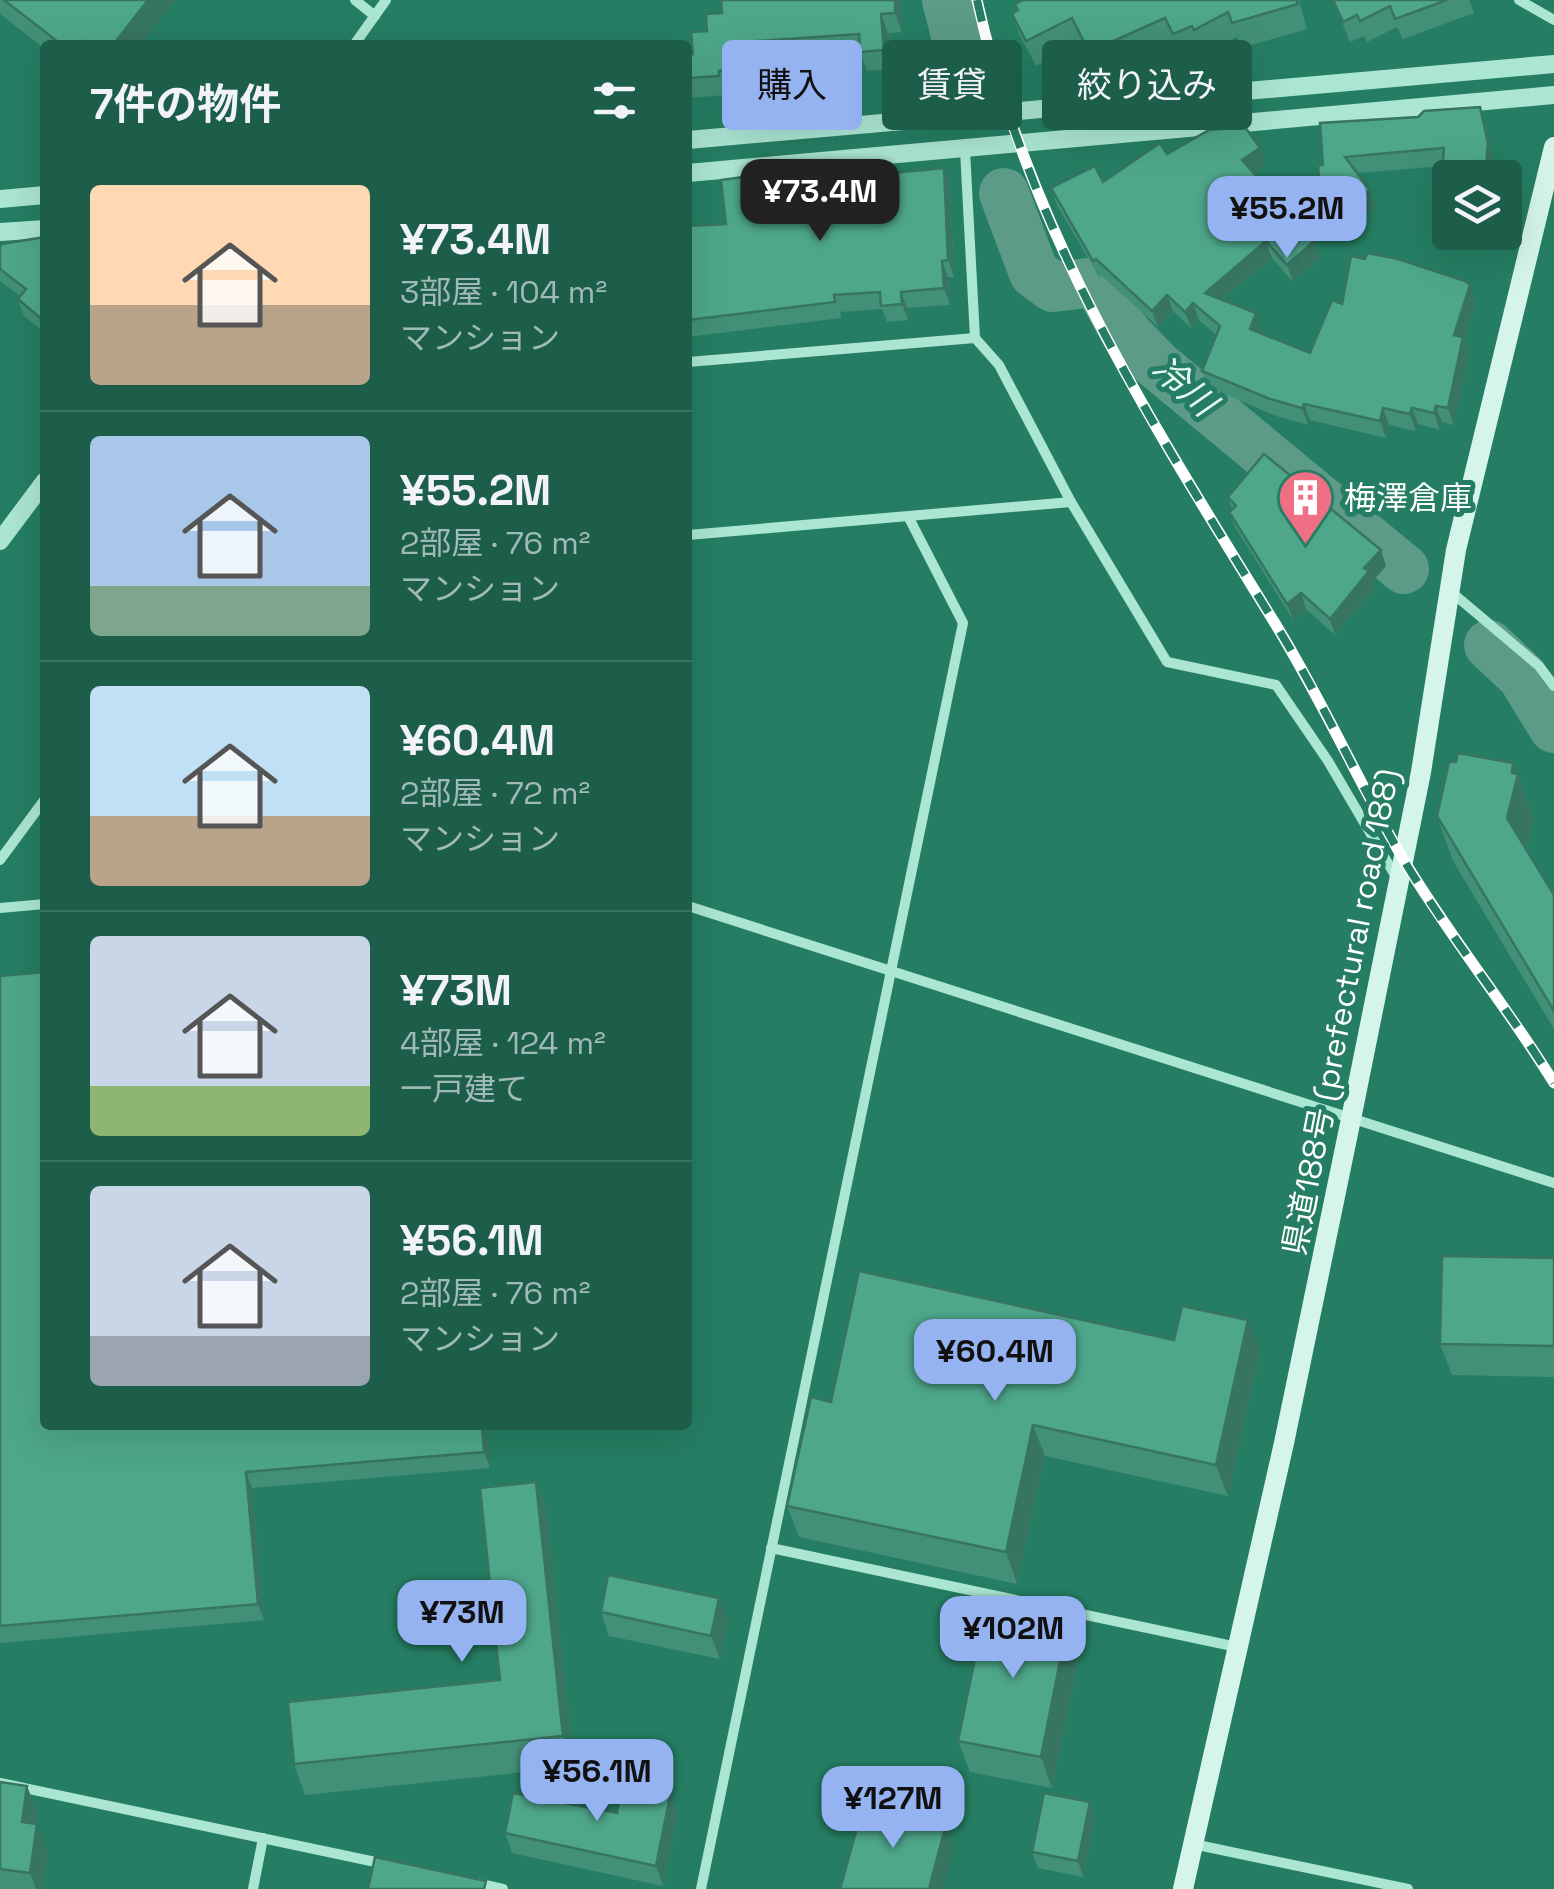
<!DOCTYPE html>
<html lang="ja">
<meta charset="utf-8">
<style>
body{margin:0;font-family:"Space Grotesk","Noto Sans JP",sans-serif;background:#256451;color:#f1f3f6;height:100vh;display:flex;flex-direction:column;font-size:38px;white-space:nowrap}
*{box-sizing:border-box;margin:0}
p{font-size:32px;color:#a0bab5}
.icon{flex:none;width:55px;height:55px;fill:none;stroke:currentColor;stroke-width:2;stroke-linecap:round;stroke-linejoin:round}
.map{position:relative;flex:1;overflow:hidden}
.side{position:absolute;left:40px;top:40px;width:652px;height:1390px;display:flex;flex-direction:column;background:#1c5e4a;border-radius:10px;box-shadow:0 10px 40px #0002}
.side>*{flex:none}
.guide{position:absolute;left:722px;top:40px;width:680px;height:90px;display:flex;gap:20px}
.buttons{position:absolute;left:1432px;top:160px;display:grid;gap:20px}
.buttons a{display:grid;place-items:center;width:90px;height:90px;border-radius:10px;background:#1c5e4a;box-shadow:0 10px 40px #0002;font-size:50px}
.price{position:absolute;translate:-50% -85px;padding:0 22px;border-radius:20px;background:#95b2f1;color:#111;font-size:32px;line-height:65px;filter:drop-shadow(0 2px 5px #0008)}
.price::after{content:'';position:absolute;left:50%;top:60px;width:30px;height:22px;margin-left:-15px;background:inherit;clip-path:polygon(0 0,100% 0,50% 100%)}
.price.active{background:#222;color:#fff}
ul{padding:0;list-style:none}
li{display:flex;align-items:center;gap:30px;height:250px;padding:0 50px}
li+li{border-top:2px solid #3a7362}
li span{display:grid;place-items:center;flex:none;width:280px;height:200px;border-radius:10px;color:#555}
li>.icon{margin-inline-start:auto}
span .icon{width:120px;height:120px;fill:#fffc;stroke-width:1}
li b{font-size:42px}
h2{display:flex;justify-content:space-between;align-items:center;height:120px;padding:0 50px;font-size:42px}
.tag{padding:0 35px;border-radius:10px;background:#1c5e4a;box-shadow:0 10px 40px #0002;font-size:35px;line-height:90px}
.tag.active{background:#95b2f1;color:#111}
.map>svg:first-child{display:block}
</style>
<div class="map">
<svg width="1554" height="1889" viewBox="0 0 1554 1889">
<rect width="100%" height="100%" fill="#257e63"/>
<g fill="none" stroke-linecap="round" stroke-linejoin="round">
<!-- river -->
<g stroke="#5c9b87" stroke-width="50">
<path d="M947,0l13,51"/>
<path d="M1004,193l30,80 19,14 35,-4 13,6 24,43 32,33 247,204"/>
<path d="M1489,645l33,31 32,52"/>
</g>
<!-- minor -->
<g stroke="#abe6d2" stroke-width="10">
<path d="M355,0l20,16"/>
<path d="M1519,0l35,20"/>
<path d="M354,45l32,-45"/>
<path d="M965,150l10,188 24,27 72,137 96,160 109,23 52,76 68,116"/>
<path d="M688,362l287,-24"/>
<path d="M688,535l383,-33"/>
<path d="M1449,590l90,76 15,20"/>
<path d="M0,860l45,-61"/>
<path d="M688,906l866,277"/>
<path d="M0,908l45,-4"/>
<path d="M771,1548l466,99"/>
<path d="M0,1783l385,81"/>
<path d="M1193,1844l215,45"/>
<path d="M476,1883l27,6"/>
<path d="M253,1889l10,-51"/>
<path d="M701,1889l262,-1266 -54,-105"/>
</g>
<!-- tertiary -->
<g stroke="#abe6d2" stroke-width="18">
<path d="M688,140l866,-76"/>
<path d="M688,173l866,-78"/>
<path d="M0,199l45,-4"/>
<path d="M0,232l45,-3"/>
<path d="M0,541l45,-60"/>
</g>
<!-- secondary -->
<path stroke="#d5f5eb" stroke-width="20" d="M1183,1889l101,-446 67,-324 70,-347 35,-222 98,-403"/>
<defs>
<path id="rail" d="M977,0c51,232 176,425 299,625 46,75 82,156 126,232 46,78 105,149 152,226"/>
</defs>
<!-- rail casing -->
<use href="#rail" stroke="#fff" stroke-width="11"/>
<!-- rail -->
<use href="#rail" stroke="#257e63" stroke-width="8" stroke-dasharray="22" stroke-linecap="butt"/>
</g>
<!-- wall -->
<g fill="#439078">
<path d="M0,0h176l-36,45h-95v4l-45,-35z"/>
<path d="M721,0h180l1,32 -14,1 3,36 -24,2 -6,-18 -112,8 2,26 -25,3v5l-38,3v-43l5,-1 14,-23 15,-18z"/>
<path d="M1023,0h276l8,29 -66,19 -4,-11 -33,18 -3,-4 -19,7 -8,-15 -76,34 -17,-34 -45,23 -15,-28 -9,-24 5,-3 -2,-7z"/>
<path d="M1333,0h136l5,13 -71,26 -6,-12 -30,15 -3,-6 -14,6z"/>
<path d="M1320,123h166l8,37 -44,18v23l-3,-1 -6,-16 2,-18 -86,7 19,34 -19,15 -56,4 13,15 6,16 -27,25 -21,-24 -50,42 40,30 -1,4 49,19 32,-49 128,-19 6,17 -12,38 5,14 -15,71 -12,-3 -2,8 -22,-6 -2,7 -27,-6 -3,13 -76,-18 -2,5 -32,-9 -68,-29 -6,-16 14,-36 -17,-15 -8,8 -18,-17 -15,16 -56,-51 -3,1 -42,-72 -6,-17 52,-6 64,-28 99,11 -12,8 30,34 35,-30 4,-12z"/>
<path d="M944,168l6,17 4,92h-6l2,28 -43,3 1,12 -21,2 -5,-13 -42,3 1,6 -153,19v-111l38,-2 32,-49 7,17 1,15 48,-4 41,-26z"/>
<path d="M45,237v96l-22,-18 -5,-16 2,-3 -20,-15v-35z"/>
<path d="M1228,497l158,69 -13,15 2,6 -40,48 -29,-26 -13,11 -58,-93 -6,-15 3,-3z"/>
<path d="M1513,763l21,56 -7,31 27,45v134l-101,-168 -16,-45z"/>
<path d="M0,976l45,449h441l4,43 -238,20 12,132 -264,23z"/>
<path d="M1554,1258v119l-102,-2 -12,-31z"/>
<path d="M1174,1340l86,12 -32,144 -183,-40 -28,128 -218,-47 -12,-31 44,-104z"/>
<path d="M536,1482l11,31 27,254 -269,28 -11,-31 206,-84z"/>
<path d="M601,1612l127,10 -8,37 -111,-23z"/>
<path d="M1068,1621l12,31 -28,136 -82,-16 -12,-31z"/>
<path d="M0,1782l27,4 10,27 -2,11 13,28 -6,37h-42z"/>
<path d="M1090,1802l5,16 -12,59 -45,-9 -6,-16z"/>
<path d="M678,1811l-15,75 -151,-33 -7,-20 112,-20z"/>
</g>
<!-- shaded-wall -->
<g fill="#377561">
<path d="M148,0h28l-36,45h-27z"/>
<path d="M895,0h6l1,32 -7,-19z"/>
<path d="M881,14l7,19 3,36 -7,-19z"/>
<path d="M742,42l7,19 2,26 -7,-19z"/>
<path d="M1480,107l6,16 8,37 -1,18h-8z"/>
<path d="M1260,148l6,17 -18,12 -6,-17z"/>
<path d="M944,168l6,17 4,92 -6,-17z"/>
<path d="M758,175l7,17 3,32 -6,-17z"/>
<path d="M1370,190l6,17 -19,15 -6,-17z"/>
<path d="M1266,241l6,17 -61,51 -6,-16z"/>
<path d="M1314,241l6,16 -27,25 -6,-17z"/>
<path d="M942,261l6,16 2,28 -6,-17z"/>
<path d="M1470,285l6,17 -12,38 5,14 -15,71 -6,-17 6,-73z"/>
<path d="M901,292l6,16 1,12 -6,-16z"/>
<path d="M1167,295l6,16 -15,16 -6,-16z"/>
<path d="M1193,303l6,17 -8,8 -6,-16z"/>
<path d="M1256,313l6,17 -6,16 -6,-17z"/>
<path d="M1304,404l6,16 -2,5 -6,-17z"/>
<path d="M1436,406l6,16 -2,8 -6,-17z"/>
<path d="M1383,408l6,17 -3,13 -6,-17z"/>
<path d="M1412,408l6,16 -2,7 -6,-17z"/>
<path d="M1381,550l5,16 -13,15 2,6 -40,48 -5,-16 34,-51z"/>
<path d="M1301,593l5,16 -13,11 -6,-16z"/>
<path d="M1513,763l21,56 -10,43 -17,-44z"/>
<path d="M1248,1320l12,32 -32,144 -12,-31z"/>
<path d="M482,1425h4l4,43 -6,-16z"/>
<path d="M1033,1425l12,31 -28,128 -11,-32z"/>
<path d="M246,1472l6,16 12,132 -6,-16z"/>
<path d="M536,1482l11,31 27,254 -11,-31z"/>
<path d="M719,1598l9,24 -8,37 -9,-23z"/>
<path d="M1068,1621l12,31 -28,136 -11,-31z"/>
<path d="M27,1786l10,27 -5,36 -10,-27z"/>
<path d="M671,1791l7,20 -15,75 -7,-20z"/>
<path d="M1090,1802l5,16 -12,59 -5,-16z"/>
<path d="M37,1824l11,28 -6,37h-6l-6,-16z"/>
<path d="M946,1824l8,24 -10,41h-15z"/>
</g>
<!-- building -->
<g fill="#4ea78b" stroke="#377561" stroke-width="2.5">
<path d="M4,0h144l-35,45h-51z"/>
<path d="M721,0h174v13l-14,1 3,36 -24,2 -1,-18 -117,8 2,26 -25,3v5l-31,2v-23l5,-1 -2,-22 16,-1 -1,-17 16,-1z"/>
<path d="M1023,0h274l1,4 -66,19 -4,-11 -34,18 -2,-4 -19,8 -8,-16 -76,34 -17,-34 -46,23 -14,-27 6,-4 -3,-6z"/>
<path d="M1333,0h114l-52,19 -5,-13 -30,15 -3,-6 -14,7z"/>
<path d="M1480,107l8,36 -3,35h-35v7l-9,-1 3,-36 -99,9 25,33 -19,15 -64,5 27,31 -27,24 -21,-24 -61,52 51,20 -6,16 60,24 22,-53 10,4 9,-48 14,3 2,-6 31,6 67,22 5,4 -16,50 9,2 -15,71 -12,-2 -2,7 -22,-5 -2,6 -27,-6 -3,13 -76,-17 -2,4 -32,-9 -68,-28 18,-45 -27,-23 -8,9 -18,-17 -15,16 -56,-52 -3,2 -42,-73 44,-22 8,16 57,-39 7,11 42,-24 36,-3 15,21 -18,12 42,47 35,-30 -1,-11 5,-1 -3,-42 98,-6 6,-6z"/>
<path d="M944,168l4,92 -6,1 2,27 -43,4 1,12 -21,2 -1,-14 -46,3 1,7 -147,18v-94l38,-2 -5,-44 37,-5 4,32 52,-4 -2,-30 14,-3 26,-1 1,8z"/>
<path d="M45,237v23l-3,4 3,2v56l-27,-23 8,-10 -26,-20v-23l2,-2z"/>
<path d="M1264,454l117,96 -17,18 5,3 -39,48 -29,-26 -14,11 -58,-92 7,-6 -8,-9z"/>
<path d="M1458,753l55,10 -1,10 6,1 -11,44 47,77v116l-117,-195 12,-54h7z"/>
<path d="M45,972v453h437l2,27 -238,20 12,132 -258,22v-650z"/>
<path d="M1442,1256l112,2v88l-114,-2z"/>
<path d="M859,1271l315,69 8,-34 66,14 -32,145 -183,-40 -27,127 -219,-46 24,-109 20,5z"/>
<path d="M536,1482l27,254 -269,28 -6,-62 212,-22 -20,-192z"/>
<path d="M608,1575l111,23 -8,38 -110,-24z"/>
<path d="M986,1605l82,16 -27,136 -83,-16z"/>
<path d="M0,1782l27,4 -5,36 15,2 -7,49 -30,-4z"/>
<path d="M623,1782l48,9 -15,75 -151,-33 8,-40 104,20z"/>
<path d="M1044,1793l46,9 -12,59 -46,-9z"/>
<path d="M864,1803l82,21 -17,65h2h-91z"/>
<path d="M375,1857l111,24 -2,8h-116z"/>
</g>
<!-- icons -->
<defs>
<symbol id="building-pin" viewBox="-11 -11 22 30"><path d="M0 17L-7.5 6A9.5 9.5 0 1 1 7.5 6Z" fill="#ef7085" stroke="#257e63"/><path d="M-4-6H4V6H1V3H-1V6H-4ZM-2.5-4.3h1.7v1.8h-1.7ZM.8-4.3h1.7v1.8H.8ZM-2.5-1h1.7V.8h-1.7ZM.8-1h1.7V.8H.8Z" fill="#fff"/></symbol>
</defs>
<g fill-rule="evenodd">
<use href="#building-pin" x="1274" y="466" width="63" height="86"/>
</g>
<g text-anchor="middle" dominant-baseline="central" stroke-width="10" stroke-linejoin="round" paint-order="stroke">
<!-- poi labels -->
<g font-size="32" fill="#fff" stroke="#257e63" text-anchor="start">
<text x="1344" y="498">梅澤倉庫</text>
</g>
<!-- street labels -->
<g font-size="32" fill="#fff" stroke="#257e63">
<text transform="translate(1341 1012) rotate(-79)">県道188号 (prefectural road 188)</text>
</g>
<!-- water labels -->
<g font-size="35" font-style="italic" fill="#e5f9f2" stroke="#257e63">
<text transform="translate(1184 386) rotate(41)">冷川</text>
</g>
</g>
</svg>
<div class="buttons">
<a><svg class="icon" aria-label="layers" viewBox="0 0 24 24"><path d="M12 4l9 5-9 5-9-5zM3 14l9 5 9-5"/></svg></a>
</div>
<b class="price active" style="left:820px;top:244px">¥73.4M</b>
<b class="price" style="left:1287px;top:261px">¥55.2M</b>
<b class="price" style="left:995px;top:1404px">¥60.4M</b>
<b class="price" style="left:462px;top:1665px">¥73M</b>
<b class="price" style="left:1013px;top:1681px">¥102M</b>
<b class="price" style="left:597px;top:1824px">¥56.1M</b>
<b class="price" style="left:893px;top:1851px">¥127M</b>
<div class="guide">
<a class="tag active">購入</a>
<a class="tag">賃貸</a>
<a class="tag">絞り込み</a>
</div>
<section class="side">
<h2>7件の物件<svg class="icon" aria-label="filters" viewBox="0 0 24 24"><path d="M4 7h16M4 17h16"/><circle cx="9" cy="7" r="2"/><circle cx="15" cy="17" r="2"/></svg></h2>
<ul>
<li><span style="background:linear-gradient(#ffd9b3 60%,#b9a48a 0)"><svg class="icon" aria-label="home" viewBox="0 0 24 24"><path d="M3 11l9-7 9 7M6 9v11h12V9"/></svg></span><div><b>¥73.4M</b><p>3部屋 · 104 m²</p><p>マンション</p></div></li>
<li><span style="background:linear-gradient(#a9c7e8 75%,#7fa58c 0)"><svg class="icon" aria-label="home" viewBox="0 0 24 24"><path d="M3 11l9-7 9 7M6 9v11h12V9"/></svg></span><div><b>¥55.2M</b><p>2部屋 · 76 m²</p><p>マンション</p></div></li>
<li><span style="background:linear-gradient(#bfe0f5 65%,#b9a48a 0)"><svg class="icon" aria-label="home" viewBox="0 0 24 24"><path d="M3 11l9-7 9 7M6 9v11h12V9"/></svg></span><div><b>¥60.4M</b><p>2部屋 · 72 m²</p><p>マンション</p></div></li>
<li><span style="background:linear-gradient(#c9d6e8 75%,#8fb573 0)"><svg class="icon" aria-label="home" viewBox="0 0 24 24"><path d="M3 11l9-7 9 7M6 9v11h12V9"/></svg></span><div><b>¥73M</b><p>4部屋 · 124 m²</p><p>一戸建て</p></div></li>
<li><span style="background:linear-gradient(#c9d6e8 75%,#9aa5b1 0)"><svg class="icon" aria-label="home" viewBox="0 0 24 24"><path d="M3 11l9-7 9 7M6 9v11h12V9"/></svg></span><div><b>¥56.1M</b><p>2部屋 · 76 m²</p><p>マンション</p></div></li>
</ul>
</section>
</div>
